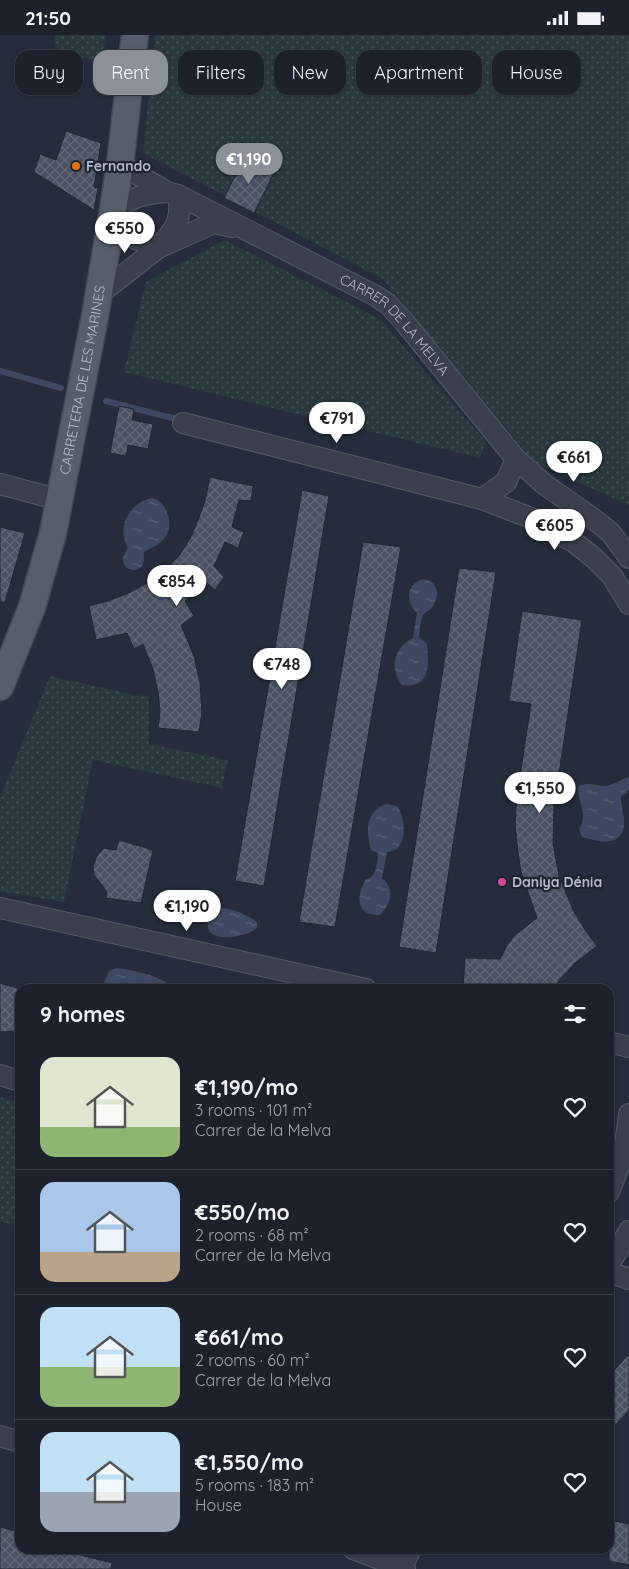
<!DOCTYPE html>
<meta charset="utf-8">
<style>
body{margin:0;font-family:Quicksand,sans-serif;background:#292e38;color:#f1f3f6;height:100vh;display:flex;flex-direction:column;font-size:19px;white-space:nowrap}
*{box-sizing:border-box;margin:0}
p{font-size:16px;color:#a0a3a9}
.icon{flex:none;width:28px;height:28px;fill:none;stroke:currentColor;stroke-width:2;stroke-linecap:round;stroke-linejoin:round}
.map{position:relative;flex:1;overflow:hidden}
.side{position:absolute;left:15px;top:949px;width:599px;height:570px;display:flex;flex-direction:column;background:#1c212c;border-radius:15px;box-shadow:0 1px 4px #0004,0 0 0 1px #3a3e48}
.side>*{flex:none}
.banner{position:absolute;left:15px;top:15px;width:600px;height:45px;display:flex;gap:10px}
.price{position:absolute;translate:-50% -42px;padding:0 11px;border-radius:18px;background:#fff;color:#222;font-size:16px;line-height:32px;filter:drop-shadow(0 1px 2px #0008)}
.price::after{content:'';position:absolute;left:50%;top:30px;width:15px;height:11px;margin-left:-8px;background:inherit;clip-path:polygon(0 0,100% 0,50% 100%)}
.price.on{background:#8c9099;color:#fff}
ul{padding:0;list-style:none}
li{display:flex;align-items:center;gap:15px;height:125px;padding:0 25px}
li+li{border-top:1px solid #3a3e48}
li span{display:grid;place-items:center;flex:none;width:140px;height:100px;border-radius:15px;color:#555}
li>.icon{margin-inline-start:auto}
span .icon{width:60px;height:60px;fill:#fffc;stroke-width:1}
li b{font-size:21px}
h2{display:flex;justify-content:space-between;align-items:center;height:60px;padding:0 25px;font-size:21px}
.chip{padding:0 18px;border-radius:15px;background:#1c212c;box-shadow:0 1px 4px #0004,0 0 0 1px #3a3e48;font-size:18px;line-height:45px}
.chip.on{background:#8c9099;color:#fff}
.status{display:flex;justify-content:space-between;align-items:center;height:35px;padding:0 25px;background:#1c212c;direction:ltr}
.status svg{height:14px;fill:currentColor}
.map>svg:first-child{display:block}
</style>
<div class="status"><b>21:50</b><svg viewBox="0 0 49 12"><path d="M0 12V9h3v3zM5 12V6h3v6zM10 12V3h3v9zM15 12V0h3v12zM26 1h20v11H26zM47 4h2v5h-2z"/></svg></div>
<div class="map">
<svg width="629" height="1534" viewBox="0 0 629 1534">
<defs>
<pattern id="grass-dots" width="8" height="8" patternUnits="userSpaceOnUse" patternTransform="scale(1.25)"><rect width="8" height="8" fill="#29393d"/><path d="M2 2h.1M6 6h.1" fill="none" stroke="#465458" stroke-width="1.8" stroke-linecap="round"/></pattern>
<pattern id="water-ripples" width="26" height="14" patternUnits="userSpaceOnUse" patternTransform="scale(1.25)"><rect width="26" height="14" fill="#3e4862"/><path d="M2 4q2-2 4 0t4 0M15 11q2-2 4 0t4 0" fill="none" stroke="#586077"/></pattern>
<pattern id="building-cross-hatch" width="8" height="8" patternUnits="userSpaceOnUse" patternTransform="scale(1.25)"><rect width="8" height="8" fill="#4a5162"/><path d="M0 0l8 8M0 8l8-8" fill="none" stroke="#626877"/></pattern>
</defs>
<rect width="100%" height="100%" fill="#262c3b"/>
<!-- grass -->
<g fill="url(#grass-dots)">
<path d="M54,0h52l-5,27 -45,-10z"/>
<path d="M155,0h474v470l-94,-42 -152,-184 -240,-126z"/>
<path d="M225,205l155,79 106,123 -6,16 -356,-86 22,-90z"/>
<path d="M50,641l85,19 14,1v48l79,16 -6,28 -129,-28 -29,142 -64,-11v-94z"/>
<path d="M0,1062l20,6v124l-20,-6z"/>
</g>
<!-- water -->
<g fill="url(#water-ripples)">
<path d="M151,463c17,2 24,30 13,41 -5,6 -14,9 -20,13 -1,4 1,8 -1,12 -4,10 -21,7 -20,-5 0,-3 3,-8 5,-11 -12,-21 1,-44 23,-50z"/>
<path d="M423,544c14,2 18,15 10,27 -2,4 -6,5 -9,8 -4,5 -4,17 -5,23l8,7c2,20 4,45 -25,41 -13,-17 -8,-38 11,-47l4,-25c-11,-11 -12,-28 6,-34z"/>
<path d="M629,742v13l-8,7c0,10 4,19 3,28 -3,24 -27,16 -42,12l-3,-8c10,-13 -1,-26 -1,-42 8,-6 19,-1 28,-1 8,-1 15,-7 23,-9z"/>
<path d="M386,769l11,2c8,11 11,35 -2,44 0,0 -7,2 -8,2l-5,26c14,12 9,25 -2,37 -25,1 -24,-20 -14,-36l6,-2c4,-7 6,-15 6,-24l-7,-3c-5,-20 -6,-38 15,-46z"/>
<path d="M221,873c11,0 26,7 36,14v6c-9,8 -32,12 -43,7 -12,-7 -6,-24 7,-27z"/>
<path d="M116,933c18,2 34,6 50,14l3,7h-62l-3,-7 5,-11z"/>
</g>
<g fill="none" stroke-linecap="round" stroke-linejoin="round">
<!-- stream -->
<g stroke="#3e4862" stroke-width="6">
<path d="M0,336l61,17"/>
<path d="M106,366l70,18"/>
</g>
</g>
<!-- building -->
<g fill="url(#building-cross-hatch)" stroke="#212632">
<path d="M66,96l35,12 -7,44 4,1 -4,22 -60,-38 6,-18 16,6z"/>
<path d="M244,123l31,13 -21,42 -30,-15z"/>
<path d="M119,371l15,3 -2,11 21,4 -5,25 -20,-4 -2,11 -16,-3z"/>
<path d="M210,442l43,9 -2,15 -12,-1 -7,27 12,5 -6,16 -13,-6 -11,24 10,11 -9,13 -11,-10 -19,21 9,15 -13,9 13,31 6,27 2,29 -3,20 -41,-4 2,-16 -2,-20 -5,-23 -10,-25 -9,5 -7,-16 -31,7 -7,-34 19,-5 23,-9 21,-12 12,-9 15,-15 13,-21 6,-15 7,-19z"/>
<path d="M302,455l27,6 -65,390 -29,-5z"/>
<path d="M0,492l25,6 -20,69h-5z"/>
<path d="M363,507l38,5 -66,380 -36,-5z"/>
<path d="M459,533l37,4 -60,381 -37,-6z"/>
<path d="M522,576l60,9 -28,187 -1,36 6,33 14,34 12,20 12,16 -22,17 -16,17 -4,9h-92l2,-31 35,1 8,-15 7,-9 22,-17 -16,-46 -3,-19 -3,-29 2,-29 14,-91 -22,-3z"/>
<path d="M119,805l34,10 -12,53 -35,-5 1,-6 -13,-17 -1,-9 4,-10 7,-8 12,2z"/>
<path d="M0,948l20,6v42l-20,1z"/>
<path d="M629,1319v56l-20,22v-56z"/>
<path d="M609,1485l20,4v41l-20,-4z"/>
<path d="M0,1492l20,5v17h37l55,14 -1,6h-111z"/>
</g>
<g fill="none" stroke-linecap="round" stroke-linejoin="round">
<defs>
<g id="minor">
<path id="s1" d="M120,129l47,28 11,3 198,101 12,8 18,20 110,135 -10,23 -24,17"/>
<path d="M113,175c21,-13 29,-16 54,-18"/>
<path d="M110,189l21,13 27,11c16,-17 25,-28 20,-53"/>
<path d="M98,260l60,-47 56,-25 18,4"/>
<path d="M183,388l299,76 49,19 44,25 19,15 18,18 17,28"/>
<path d="M516,424l28,25 51,36 16,13 18,25"/>
<path d="M0,449l60,16"/>
<path d="M0,873l366,81"/>
<path d="M609,1007l20,5"/>
<path d="M0,1040l20,6"/>
<path d="M609,1157c12,-28 17,-48 20,-78"/>
<path d="M609,1230l20,-34"/>
<path d="M609,1237l20,7"/>
<path d="M0,1401l20,6"/>
<path d="M353,1514l52,20"/>
<path d="M401,1534l10,-20"/>
</g>
<g id="major">
<path id="s2" d="M0,652l32,-80 21,-74 42,-217 18,-106 7,-46 15,-129"/>
</g>
</defs>
<!-- minor casing -->
<use href="#minor" stroke="#555a66" stroke-width="22"/>
<!-- major casing -->
<use href="#major" stroke="#434854" stroke-width="29"/>
<!-- minor -->
<use href="#minor" stroke="#3a3f4b" stroke-width="20"/>
<!-- major -->
<use href="#major" stroke="#585d6b" stroke-width="26"/>
</g>
<!-- markers -->
<circle fill="#e8710a" stroke="#1f2430" stroke-width="2" cx="76" cy="131" r="5"/>
<circle fill="#d1479c" stroke="#1f2430" stroke-width="2" cx="502" cy="847" r="5"/>
<g text-anchor="middle" dominant-baseline="central" stroke-width="4.5" stroke-linejoin="round" paint-order="stroke">
<!-- poi labels -->
<g font-size="14" font-weight="bold" fill="#b6bac7" stroke="#1f2430" text-anchor="start">
<text x="86" y="131">Fernando</text>
<text x="512" y="847">Daniya Dénia</text>
</g>
<!-- street labels -->
<g font-size="14" fill="#b6bac7" stroke="#1f2430">
<text stroke="none"><textPath href="#s1" startOffset="321">CARRER DE LA MELVA</textPath></text>
<text stroke="none"><textPath href="#s2" startOffset="319">CARRETERA DE LES MARINES</textPath></text>
</g>
</g>
</svg>
<b class="price on" style="left:249px;top:150px">€1,190</b>
<b class="price" style="left:125px;top:219px">€550</b>
<b class="price" style="left:337px;top:409px">€791</b>
<b class="price" style="left:574px;top:448px">€661</b>
<b class="price" style="left:555px;top:516px">€605</b>
<b class="price" style="left:177px;top:572px">€854</b>
<b class="price" style="left:282px;top:655px">€748</b>
<b class="price" style="left:540px;top:779px">€1,550</b>
<b class="price" style="left:187px;top:897px">€1,190</b>
<div class="banner">
<a class="chip">Buy</a>
<a class="chip on">Rent</a>
<a class="chip">Filters</a>
<a class="chip">New</a>
<a class="chip">Apartment</a>
<a class="chip">House</a>
</div>
<section class="side">
<h2>9 homes<svg class="icon" aria-label="filters" viewBox="0 0 24 24"><path d="M4 7h16M4 17h16"/><circle cx="9" cy="7" r="2"/><circle cx="15" cy="17" r="2"/></svg></h2>
<ul>
<li><span style="background:linear-gradient(#dfe7d0 70%,#8fb573 0)"><svg class="icon" aria-label="home" viewBox="0 0 24 24"><path d="M3 11l9-7 9 7M6 9v11h12V9"/></svg></span><div><b>€1,190/mo</b><p>3 rooms · 101 m²</p><p>Carrer de la Melva</p></div><svg class="icon" aria-label="heart" viewBox="0 0 24 24"><path d="M12 20l-8-8c-3-5 5-10 8-4 3-6 11-1 8 4z"/></svg></li>
<li><span style="background:linear-gradient(#a9c7e8 70%,#b9a48a 0)"><svg class="icon" aria-label="home" viewBox="0 0 24 24"><path d="M3 11l9-7 9 7M6 9v11h12V9"/></svg></span><div><b>€550/mo</b><p>2 rooms · 68 m²</p><p>Carrer de la Melva</p></div><svg class="icon" aria-label="heart" viewBox="0 0 24 24"><path d="M12 20l-8-8c-3-5 5-10 8-4 3-6 11-1 8 4z"/></svg></li>
<li><span style="background:linear-gradient(#bfe0f5 60%,#8fb573 0)"><svg class="icon" aria-label="home" viewBox="0 0 24 24"><path d="M3 11l9-7 9 7M6 9v11h12V9"/></svg></span><div><b>€661/mo</b><p>2 rooms · 60 m²</p><p>Carrer de la Melva</p></div><svg class="icon" aria-label="heart" viewBox="0 0 24 24"><path d="M12 20l-8-8c-3-5 5-10 8-4 3-6 11-1 8 4z"/></svg></li>
<li><span style="background:linear-gradient(#bfe0f5 60%,#9aa5b1 0)"><svg class="icon" aria-label="home" viewBox="0 0 24 24"><path d="M3 11l9-7 9 7M6 9v11h12V9"/></svg></span><div><b>€1,550/mo</b><p>5 rooms · 183 m²</p><p>House</p></div><svg class="icon" aria-label="heart" viewBox="0 0 24 24"><path d="M12 20l-8-8c-3-5 5-10 8-4 3-6 11-1 8 4z"/></svg></li>
</ul>
</section>
</div>
